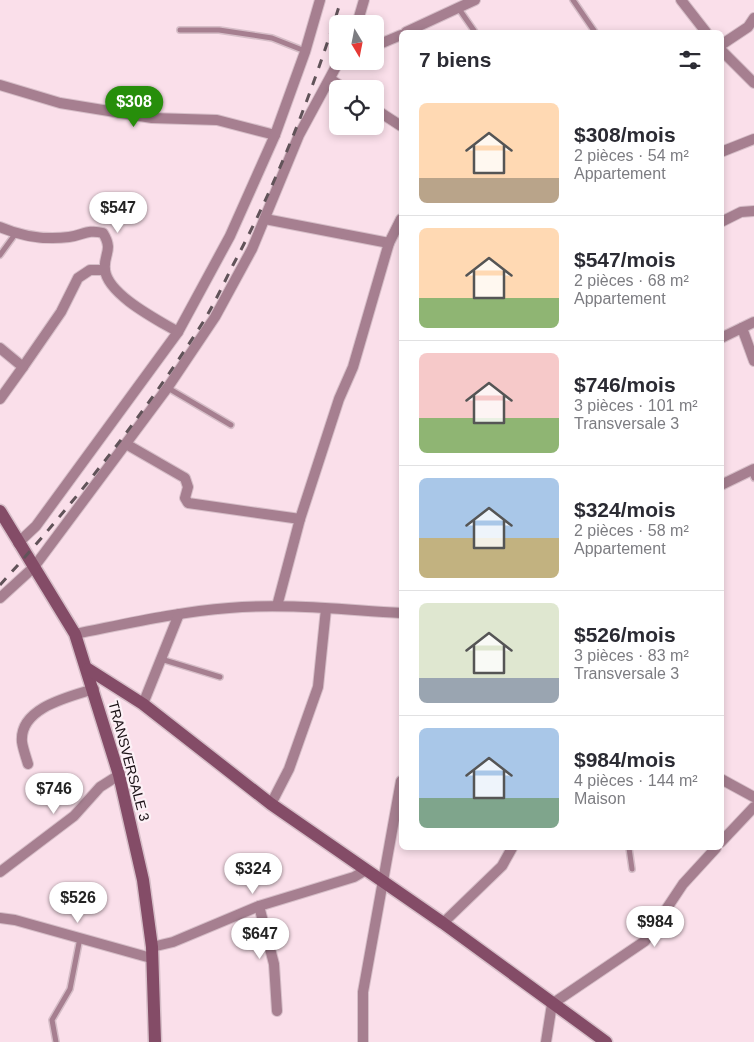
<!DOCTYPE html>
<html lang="fr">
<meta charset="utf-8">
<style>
body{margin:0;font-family:Helvetica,sans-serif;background:#f7f7f7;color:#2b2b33;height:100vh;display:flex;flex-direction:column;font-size:19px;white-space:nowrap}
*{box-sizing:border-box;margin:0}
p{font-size:16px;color:#7c7c81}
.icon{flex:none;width:28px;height:28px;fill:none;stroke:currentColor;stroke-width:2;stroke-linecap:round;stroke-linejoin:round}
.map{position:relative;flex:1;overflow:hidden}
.drawer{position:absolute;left:399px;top:30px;width:325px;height:820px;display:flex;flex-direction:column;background:#fff;border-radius:8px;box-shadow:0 2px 8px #0003}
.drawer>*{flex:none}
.needle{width:32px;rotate:170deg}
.fabs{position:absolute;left:329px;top:15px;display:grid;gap:10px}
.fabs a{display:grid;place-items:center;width:55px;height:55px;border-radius:8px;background:#fff;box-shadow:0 2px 8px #0003;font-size:25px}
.price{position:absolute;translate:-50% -42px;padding:0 11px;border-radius:18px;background:#fff;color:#222;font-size:16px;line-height:32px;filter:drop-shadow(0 1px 2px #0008)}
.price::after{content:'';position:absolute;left:50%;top:30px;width:15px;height:11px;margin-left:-8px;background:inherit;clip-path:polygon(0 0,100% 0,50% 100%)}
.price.active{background:#278e0b;color:#fff}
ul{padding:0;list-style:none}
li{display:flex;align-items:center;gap:15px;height:125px;padding:0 20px}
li+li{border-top:1px solid #e1e1e2}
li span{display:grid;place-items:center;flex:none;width:140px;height:100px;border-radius:8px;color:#555}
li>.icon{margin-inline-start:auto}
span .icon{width:60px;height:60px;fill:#fffc;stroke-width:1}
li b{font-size:21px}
h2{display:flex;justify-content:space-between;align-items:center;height:60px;padding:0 20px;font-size:21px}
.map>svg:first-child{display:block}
</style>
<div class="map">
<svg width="754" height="1042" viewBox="0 0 754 1042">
<rect width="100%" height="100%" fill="#fadfea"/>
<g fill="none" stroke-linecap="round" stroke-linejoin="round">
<defs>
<g id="lane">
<path d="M573,0l22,32"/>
<path d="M459,9l16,23"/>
<path d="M180,30h39l53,8 33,13"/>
<path d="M0,255l16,-22"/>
<path d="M168,388l63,37"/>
<path d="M751,471l3,7"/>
<path d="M161,659l59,18"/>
<path d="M629,848l3,21"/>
<path d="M56,1042l-4,-22 18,-31 10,-51"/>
</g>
<g id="street">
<path d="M681,0l25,32"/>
<path d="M357,24l7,-24"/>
<path d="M406,32l69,-32"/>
<path d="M721,45l27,-18 6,-9"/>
<path d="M375,46l26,-11"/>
<path d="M721,50l33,33"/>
<path d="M330,79l15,10"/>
<path d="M0,85l60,18 92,15 65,2 58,15"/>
<path d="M375,109l26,17"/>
<path d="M721,152l33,-13"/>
<path d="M265,219l124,24"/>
<path d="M721,222l20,-10 13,-1"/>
<path d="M0,227c21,9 46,13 69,10 14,-2 19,-8 34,-4 11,18 0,21 2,37 3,25 53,50 73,62"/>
<path d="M742,328l12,33"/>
<path d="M721,338l33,-16"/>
<path d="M0,348l23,19 -23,32"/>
<path d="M23,367l38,-55 17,-34 12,-8h15"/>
<path d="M126,444l59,34 3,9 -3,11 3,5 112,16"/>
<path d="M721,485l33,-16"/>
<path d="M18,543l18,-17 142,-194 52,-96 45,-101 30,-83 15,-52"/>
<path d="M0,598l34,-31 134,-180 47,-70 37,-68 47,-114 40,-74"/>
<path d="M277,606l23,-87 39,-120 14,-32 36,-124 12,-24"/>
<path d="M75,634c51,-10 102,-22 154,-26 57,-5 115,2 172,5"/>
<path d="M143,704l36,-90"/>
<path d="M28,764c-2,-7 -5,-15 -6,-22 -3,-34 46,-45 72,-53"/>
<path d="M721,779l33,18"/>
<path d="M271,804l18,-35 29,-82 8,-78"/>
<path d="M721,842l33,-35"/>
<path d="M0,872l74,-56 26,-29 19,-12"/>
<path d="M259,906l15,58 3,47"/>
<path d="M0,918l15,2 136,38"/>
<path d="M443,923l59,-57 10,-18"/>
<path d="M152,947l21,-5 86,-36 95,-29 12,-7"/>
<path d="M363,1042v-50l38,-211"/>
<path d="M546,1042l6,-38 93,-63 38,-57 33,-36"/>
</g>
<g id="secondary">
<path d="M0,511l75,123 44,141 24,105 9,67 3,95"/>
<path d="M88,669l55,35 128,100 172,119 163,119"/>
</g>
</defs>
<!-- lane casing -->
<use href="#lane" stroke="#d6bec8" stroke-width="8"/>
<!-- street casing -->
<use href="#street" stroke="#d6bec8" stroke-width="12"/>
<!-- secondary casing -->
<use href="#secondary" stroke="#d6bec8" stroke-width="15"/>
<!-- lane -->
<use href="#lane" stroke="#a67f90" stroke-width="5"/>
<!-- street -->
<use href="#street" stroke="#a67f90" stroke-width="10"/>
<!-- secondary -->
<use href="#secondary" stroke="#844c67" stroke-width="12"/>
<!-- rail -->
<path stroke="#615359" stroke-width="3" stroke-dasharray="9 9" stroke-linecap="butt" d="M0,585c75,-83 145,-171 205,-266 10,-17 19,-36 28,-54 45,-84 80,-174 108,-265"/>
</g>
<g text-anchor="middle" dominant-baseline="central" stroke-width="4.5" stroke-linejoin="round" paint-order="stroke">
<!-- street labels -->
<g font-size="14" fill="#191014" stroke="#fcf1f6">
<text transform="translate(129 761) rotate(75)">TRANSVERSALE 3</text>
</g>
</g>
</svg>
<div class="fabs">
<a><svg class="needle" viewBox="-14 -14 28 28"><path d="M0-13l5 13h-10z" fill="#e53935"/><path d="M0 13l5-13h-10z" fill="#7c7c81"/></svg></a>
<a><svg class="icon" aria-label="locate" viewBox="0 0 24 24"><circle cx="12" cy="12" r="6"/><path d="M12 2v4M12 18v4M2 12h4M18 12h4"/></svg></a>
</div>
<b class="price active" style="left:134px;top:128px">$308</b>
<b class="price" style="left:118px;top:234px">$547</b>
<b class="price" style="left:54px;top:815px">$746</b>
<b class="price" style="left:253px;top:895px">$324</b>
<b class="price" style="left:78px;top:924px">$526</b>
<b class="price" style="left:655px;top:948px">$984</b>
<b class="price" style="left:260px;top:960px">$647</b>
<section class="drawer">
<h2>7 biens<svg class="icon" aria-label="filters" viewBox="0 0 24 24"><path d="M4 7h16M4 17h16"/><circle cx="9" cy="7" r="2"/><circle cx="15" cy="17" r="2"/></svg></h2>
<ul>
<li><span style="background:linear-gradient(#ffd9b3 75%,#b9a48a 0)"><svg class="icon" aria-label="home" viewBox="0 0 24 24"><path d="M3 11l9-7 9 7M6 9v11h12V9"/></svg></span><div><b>$308/mois</b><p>2 pièces · 54 m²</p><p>Appartement</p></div></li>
<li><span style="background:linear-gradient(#ffd9b3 70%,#8fb573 0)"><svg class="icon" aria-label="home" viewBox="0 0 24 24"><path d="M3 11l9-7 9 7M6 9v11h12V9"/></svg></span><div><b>$547/mois</b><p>2 pièces · 68 m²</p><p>Appartement</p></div></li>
<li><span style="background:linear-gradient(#f6c9c9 65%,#8fb573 0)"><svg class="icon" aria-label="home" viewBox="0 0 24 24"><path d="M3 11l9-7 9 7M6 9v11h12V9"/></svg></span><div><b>$746/mois</b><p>3 pièces · 101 m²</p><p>Transversale 3</p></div></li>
<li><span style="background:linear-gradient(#a9c7e8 60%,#c2b280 0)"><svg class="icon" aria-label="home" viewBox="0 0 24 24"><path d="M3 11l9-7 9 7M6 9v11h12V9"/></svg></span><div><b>$324/mois</b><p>2 pièces · 58 m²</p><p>Appartement</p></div></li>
<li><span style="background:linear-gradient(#dfe7d0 75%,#9aa5b1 0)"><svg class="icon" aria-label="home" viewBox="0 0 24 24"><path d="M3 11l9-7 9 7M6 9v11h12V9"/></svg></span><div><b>$526/mois</b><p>3 pièces · 83 m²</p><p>Transversale 3</p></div></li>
<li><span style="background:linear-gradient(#a9c7e8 70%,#7fa58c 0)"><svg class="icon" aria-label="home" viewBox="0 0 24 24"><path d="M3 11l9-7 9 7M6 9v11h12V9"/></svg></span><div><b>$984/mois</b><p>4 pièces · 144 m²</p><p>Maison</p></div></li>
</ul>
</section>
</div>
